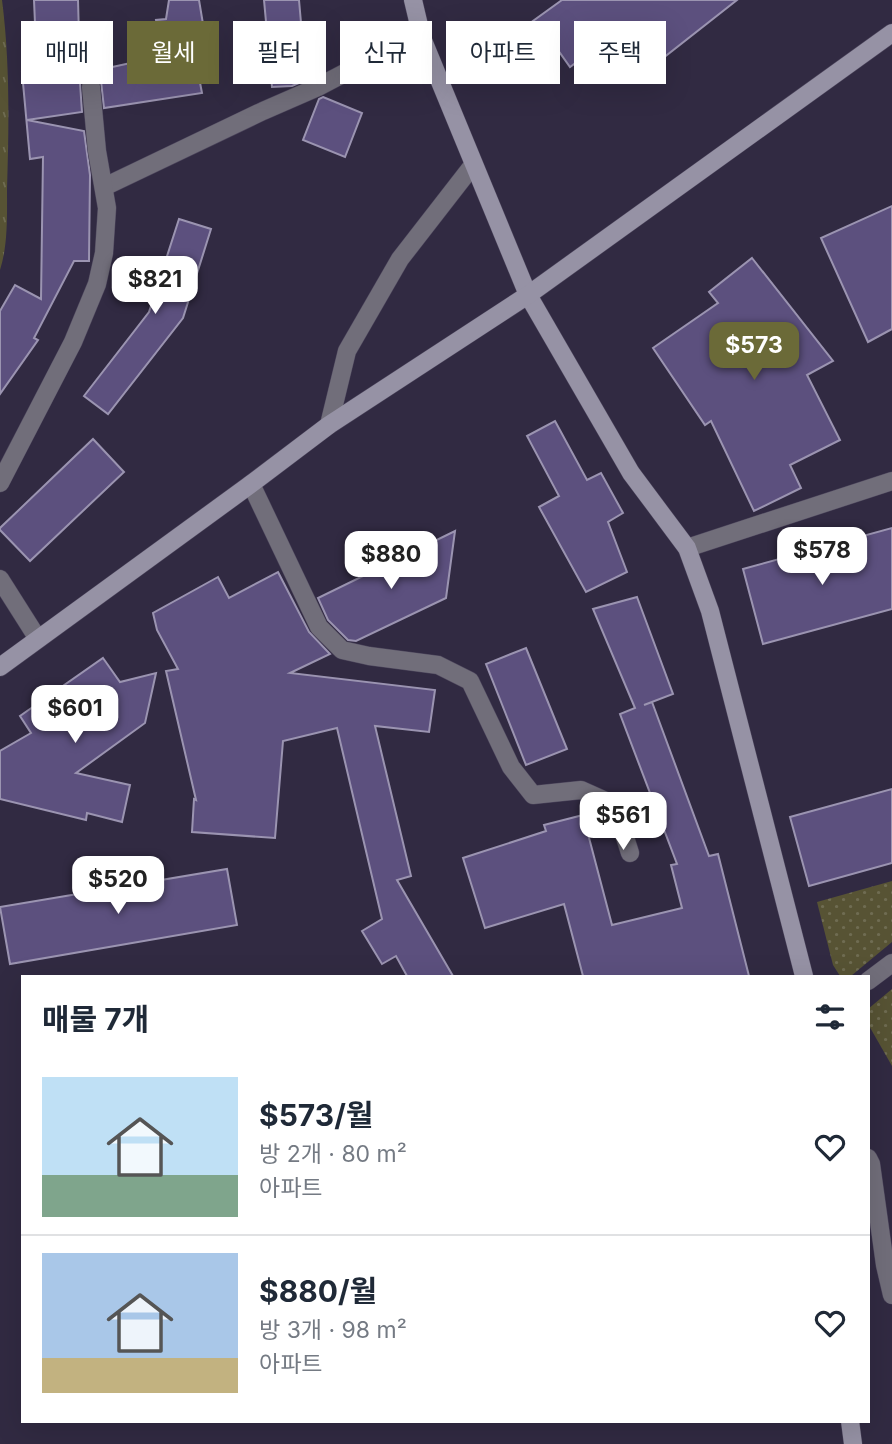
<!DOCTYPE html>
<html lang="ko">
<meta charset="utf-8">
<style>
body{margin:0;font-family:Inter,"Noto Sans KR",sans-serif;background:#f6f6f7;color:#1f2937;height:100vh;display:flex;flex-direction:column;font-size:26px;white-space:nowrap}
*{box-sizing:border-box;margin:0}
p{font-size:23px;color:#747a83}
.icon{flex:none;width:38px;height:38px;fill:none;stroke:currentColor;stroke-width:2;stroke-linecap:round;stroke-linejoin:round}
.map{position:relative;flex:1;overflow:hidden}
.panel{position:absolute;left:21px;top:975px;width:849px;height:448px;display:flex;flex-direction:column;background:#fff;border-radius:0px;box-shadow:0 7px 28px #0002}
.panel>*{flex:none}
.top-card{position:absolute;left:21px;top:21px;width:850px;height:63px;display:flex;gap:14px}
.price{position:absolute;translate:-50% -60px;padding:0 16px;border-radius:14px;background:#fff;color:#222;font-size:23px;line-height:46px;filter:drop-shadow(0 2px 4px #0008)}
.price::after{content:'';position:absolute;left:50%;top:42px;width:21px;height:16px;margin-left:-10px;background:inherit;clip-path:polygon(0 0,100% 0,50% 100%)}
.price.on{background:#6b6a38;color:#fff}
ul{padding:0;list-style:none}
li{display:flex;align-items:center;gap:21px;height:175px;padding:0 21px}
li+li{border-top:2px solid #e0e1e3}
li span{display:grid;place-items:center;flex:none;width:196px;height:140px;border-radius:0px;color:#555}
li>.icon{margin-inline-start:auto}
span .icon{width:84px;height:84px;fill:#fffc;stroke-width:1}
li b{font-size:30px}
h2{display:flex;justify-content:space-between;align-items:center;height:84px;padding:0 21px;font-size:30px}
.pill{padding:0 24px;border-radius:0px;background:#fff;box-shadow:0 7px 28px #0002;font-size:24px;line-height:63px}
.pill.on{background:#6b6a38;color:#fff}
.map>svg:first-child{display:block}
</style>
<div class="map">
<svg width="892" height="1444" viewBox="0 0 892 1444">
<defs>
<pattern id="grass-dots" width="8" height="8" patternUnits="userSpaceOnUse" patternTransform="scale(1.75)"><rect width="8" height="8" fill="#575334"/><path d="M2 2h.1M6 6h.1" fill="none" stroke="#6f6c52" stroke-width="1.8" stroke-linecap="round"/></pattern>
<pattern id="park-tufts" width="24" height="20" patternUnits="userSpaceOnUse" patternTransform="scale(1.75)"><rect width="24" height="20" fill="#575334"/><path d="M3 7l-1-3M5 7V3M7 7l1-3M15 17l-1-3M17 17v-4M19 17l1-3" fill="none" stroke="#6f6c52"/></pattern>
</defs>
<rect width="100%" height="100%" fill="#312a42"/>
<!-- grass -->
<g fill="url(#grass-dots)">
<path d="M892,881v61l-41,34h-11l-7,-11 -16,-63z"/>
<path d="M892,989v77l-24,-42v-15z"/>
</g>
<!-- park -->
<path fill="url(#park-tufts)" d="M0,0h2c8,62 7,126 5,189 0,27 1,56 -7,81z"/>
<!-- building -->
<g fill="#5c507e" stroke="#9b94b1" stroke-width="2">
<path d="M34,0h44l2,74 83,-18 -7,-36 10,-1 3,-19h30l10,60 -13,2 6,31 -98,15 -3,-27 -5,-4 -7,-1 -5,2 -4,5 2,29 -55,8 57,11 6,44 -1,86h-15l-40,77 4,2 -38,54v-83l15,-26 26,14 2,-142 -13,2 -8,-87 15,-2z"/>
<path d="M264,0h35l7,80 -14,6 -20,1z"/>
<path d="M562,0h175l-79,62 -30,-38 -58,43 -10,-14 -31,23 -25,-34z"/>
<path d="M323,97l39,16 -17,44 -42,-17 16,-41z"/>
<path d="M892,206v123l-24,13 -47,-104z"/>
<path d="M179,219l32,10 -28,89 -75,96 -24,-18 65,-84z"/>
<path d="M752,258l81,103 -26,14 33,65 -50,25 11,23 -47,23 -43,-90 -6,4 -52,-77 65,-45 -9,-11z"/>
<path d="M555,421l32,59 14,-7 22,40 -15,9 19,50 -41,20 -47,-85 20,-11 -32,-60z"/>
<path d="M93,439l31,33 -94,89 -30,-31v-2z"/>
<path d="M892,528v81l-129,35 -20,-75z"/>
<path d="M455,531l-9,67 -90,43 -8,-1 -20,-20 -10,-22z"/>
<path d="M278,572l31,60 21,22 -40,19 145,17 -6,42 -54,-6 36,150 -14,4 56,96h-46l-11,-20 -14,8 -20,-33 20,-12 -45,-191 -54,13 -8,97 -83,-6 2,-33 2,1 -30,-129 12,-2 -21,-39 -4,-17 65,-36 11,21z"/>
<path d="M637,597l36,97 -29,11 8,-3 57,154 9,-2 31,122h-166l-19,-72 -79,24 -22,-70 83,-27 -2,-6 39,-10 29,110 70,-17 -11,-43 6,-1 -57,-150 15,-6 -42,-99z"/>
<path d="M526,648l41,101 -41,16 -40,-101z"/>
<path d="M103,658l17,24 36,-9 -11,50 -69,50 54,12 -8,37 -35,-9 -1,7 -86,-21v-48l31,-18 -11,-17z"/>
<path d="M892,789v74l-83,23 -19,-69z"/>
<path d="M227,869l10,56 -227,39 -10,-57z"/>
</g>
<g fill="none" stroke-linecap="round" stroke-linejoin="round">
<defs>
<g id="lane">
<path d="M104,187l159,-76 55,-24 59,-31 45,-18"/>
<path d="M329,425l18,-74 53,-92 73,-94"/>
<path d="M0,483l73,-141 24,-58 7,-31 3,-45 -10,-57 -6,-64"/>
<path d="M251,484l68,143 23,23 27,6 69,9 32,16 41,86 22,28 48,-5 29,13 13,28 7,22"/>
<path d="M0,579l38,60"/>
<path d="M868,981l24,-18"/>
</g>
<g id="street">
<path d="M687,548l205,-67"/>
<path d="M868,1158l3,6 14,101 7,30"/>
</g>
<g id="secondary">
<path d="M413,0l9,38 106,257 103,178 56,75 23,63 94,365"/>
<path d="M0,667l251,-183 78,-59 199,-130 364,-262"/>
<path d="M850,1421l3,23"/>
</g>
</defs>
<!-- lane casing -->
<use href="#lane" stroke="#4c455c" stroke-width="19"/>
<!-- street casing -->
<use href="#street" stroke="#4c455c" stroke-width="19"/>
<!-- secondary casing -->
<use href="#secondary" stroke="#4c455c" stroke-width="19"/>
<!-- lane -->
<use href="#lane" stroke="#716e7a" stroke-width="18"/>
<!-- street -->
<use href="#street" stroke="#716e7a" stroke-width="18"/>
<!-- secondary -->
<use href="#secondary" stroke="#9692a5" stroke-width="18"/>
</g>
</svg>
<b class="price" style="left:155px;top:316px">$821</b>
<b class="price on" style="left:754px;top:382px">$573</b>
<b class="price" style="left:822px;top:587px">$578</b>
<b class="price" style="left:391px;top:591px">$880</b>
<b class="price" style="left:75px;top:745px">$601</b>
<b class="price" style="left:623px;top:852px">$561</b>
<b class="price" style="left:118px;top:916px">$520</b>
<div class="top-card">
<a class="pill">매매</a>
<a class="pill on">월세</a>
<a class="pill">필터</a>
<a class="pill">신규</a>
<a class="pill">아파트</a>
<a class="pill">주택</a>
</div>
<section class="panel">
<h2>매물 7개<svg class="icon" aria-label="filters" viewBox="0 0 24 24"><path d="M4 7h16M4 17h16"/><circle cx="9" cy="7" r="2"/><circle cx="15" cy="17" r="2"/></svg></h2>
<ul>
<li><span style="background:linear-gradient(#bfe0f5 70%,#7fa58c 0)"><svg class="icon" aria-label="home" viewBox="0 0 24 24"><path d="M3 11l9-7 9 7M6 9v11h12V9"/></svg></span><div><b>$573/월</b><p>방 2개 · 80 m²</p><p>아파트</p></div><svg class="icon" aria-label="heart" viewBox="0 0 24 24"><path d="M12 20l-8-8c-3-5 5-10 8-4 3-6 11-1 8 4z"/></svg></li>
<li><span style="background:linear-gradient(#a9c7e8 75%,#c2b280 0)"><svg class="icon" aria-label="home" viewBox="0 0 24 24"><path d="M3 11l9-7 9 7M6 9v11h12V9"/></svg></span><div><b>$880/월</b><p>방 3개 · 98 m²</p><p>아파트</p></div><svg class="icon" aria-label="heart" viewBox="0 0 24 24"><path d="M12 20l-8-8c-3-5 5-10 8-4 3-6 11-1 8 4z"/></svg></li>
</ul>
</section>
</div>
